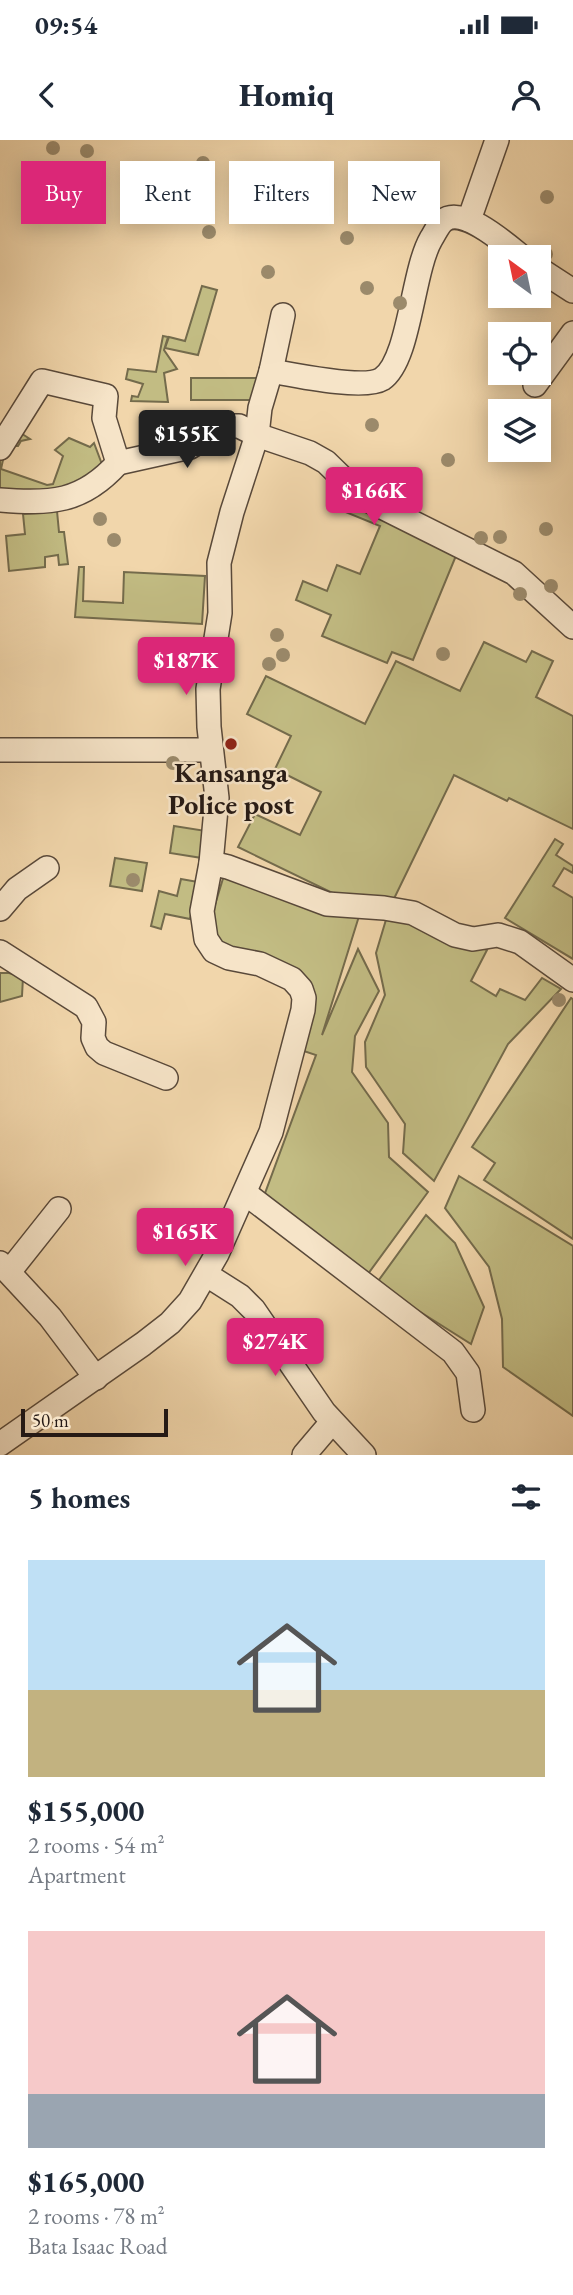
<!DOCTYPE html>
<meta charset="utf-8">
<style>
body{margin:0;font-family:"EB Garamond",serif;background:#f6f6f7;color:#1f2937;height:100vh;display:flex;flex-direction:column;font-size:26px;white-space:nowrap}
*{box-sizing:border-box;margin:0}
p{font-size:23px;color:#747a83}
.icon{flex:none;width:38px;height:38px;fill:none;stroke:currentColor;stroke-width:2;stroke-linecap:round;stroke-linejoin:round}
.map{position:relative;height:1315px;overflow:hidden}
.sheet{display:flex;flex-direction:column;background:#fff;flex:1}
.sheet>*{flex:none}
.guide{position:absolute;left:21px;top:21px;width:532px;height:63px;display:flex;gap:14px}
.needle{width:46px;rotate:327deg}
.buttons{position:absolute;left:488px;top:105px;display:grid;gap:14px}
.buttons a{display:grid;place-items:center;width:63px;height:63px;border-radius:0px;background:#fff;box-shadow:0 4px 18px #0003;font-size:35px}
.scale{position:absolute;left:21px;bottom:18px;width:147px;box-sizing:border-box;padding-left:7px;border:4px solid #261a15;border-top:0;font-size:19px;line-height:24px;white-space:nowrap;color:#261a15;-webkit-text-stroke:5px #f6e4c8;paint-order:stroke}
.price{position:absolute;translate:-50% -60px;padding:0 16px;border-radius:7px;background:#db2777;color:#fff;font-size:23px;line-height:46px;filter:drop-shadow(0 2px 4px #0008)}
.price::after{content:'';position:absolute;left:50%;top:42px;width:21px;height:16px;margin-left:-10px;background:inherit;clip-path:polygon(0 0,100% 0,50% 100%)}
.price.current{background:#222;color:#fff}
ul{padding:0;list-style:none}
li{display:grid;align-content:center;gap:14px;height:371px;padding:0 28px}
li span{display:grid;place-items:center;height:217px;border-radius:0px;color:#555}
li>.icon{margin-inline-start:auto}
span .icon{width:126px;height:126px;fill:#fffc;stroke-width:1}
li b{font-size:30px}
h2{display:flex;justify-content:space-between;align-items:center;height:84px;padding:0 28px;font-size:30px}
.pill{padding:0 24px;border-radius:0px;background:#fff;box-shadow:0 4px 18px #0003;font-size:24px;line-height:63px}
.pill.current{background:#db2777;color:#fff}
.status{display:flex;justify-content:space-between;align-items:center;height:49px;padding:0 35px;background:#fff;direction:ltr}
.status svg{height:19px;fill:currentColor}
header{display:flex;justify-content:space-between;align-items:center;height:91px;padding:0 28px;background:#fff;font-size:32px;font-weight:800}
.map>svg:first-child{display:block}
</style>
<div class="status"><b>09:54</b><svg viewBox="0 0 49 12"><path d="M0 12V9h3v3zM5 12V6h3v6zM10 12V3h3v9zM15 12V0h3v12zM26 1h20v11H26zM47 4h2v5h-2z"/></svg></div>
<header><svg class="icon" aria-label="back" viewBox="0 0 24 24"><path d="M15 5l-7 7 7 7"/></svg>Homiq<svg class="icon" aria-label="person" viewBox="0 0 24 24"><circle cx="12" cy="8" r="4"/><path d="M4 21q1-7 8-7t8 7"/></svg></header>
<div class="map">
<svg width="573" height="1315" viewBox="0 0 573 1315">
<rect width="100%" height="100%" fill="#f1d6ab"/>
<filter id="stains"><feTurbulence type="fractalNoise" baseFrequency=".00286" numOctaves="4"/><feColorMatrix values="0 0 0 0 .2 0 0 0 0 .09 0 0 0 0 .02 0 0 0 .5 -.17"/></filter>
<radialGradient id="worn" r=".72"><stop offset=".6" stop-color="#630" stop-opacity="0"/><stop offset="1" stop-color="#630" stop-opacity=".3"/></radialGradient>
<!-- green -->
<g fill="#c2bc83" stroke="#746b4c" stroke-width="2">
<path d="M202,146l15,4 -19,65 -33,-7 4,-11 16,4z"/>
<path d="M163,196l5,1 -4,13 13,19 -13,4 4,29 -37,-1 1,-5 6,1 5,-13 -17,-5 2,-10 28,3z"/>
<rect x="191" y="238" width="69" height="22"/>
<path d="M16,290l14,9 -9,2 -3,5h-12l-5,23 46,16 6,-1 10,-28 -8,-6 14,-12 21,9 4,-4 9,24 -44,27 -59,-1v-43z"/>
<path d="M347,360l113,46 -47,114 -21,-8 -5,11 -65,-27 9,-21 -35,-15 7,-19 24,10 10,-26 23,9 20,-48 -37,-15z"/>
<path d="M57,371l2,21h5l4,32 -9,1 -1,-10 -13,2v10l-36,4 -3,-35 19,-2 -2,-20z"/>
<path d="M79,427h5l-1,34 40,2 1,-31 81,4 -3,48 -127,-7z"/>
<path d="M484,502l42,20 6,-11 21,10 -17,36 37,19v113l-64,-31 -2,3 -53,-26 -66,136 99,39 -16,31 25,15 4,-7 25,11 17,-22 19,11 -53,55 -74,137 -31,-28 2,-29 -39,-57 -1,-25 20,-47 -9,-42 12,-40 -4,5 -146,-71 17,-33 45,21 21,-43 -46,-23 16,-33 -44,-22 19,-38 99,48 31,-63 64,30z"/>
<path d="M174,686l32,5 -4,27 -32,-5z"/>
<path d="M555,699l8,5 -7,11 17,11v7l-9,-5 -11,18 20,12v61l-68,-41z"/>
<path d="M115,718l32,5 -5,28 -32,-5z"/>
<path d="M225,732l135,41 -38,122 36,-86 21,42 -24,45 -3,36 36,51 1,34 39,35 -63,86 -101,-82 52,-141 -21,-7 15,-50 -91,-55 -9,-22z"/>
<path d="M181,739l17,3 -8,37 -25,-5 -4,15 -10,-3 8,-35 18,5z"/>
<path d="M0,833h9l14,4 -1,19 -22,6z"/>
<path d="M571,858l2,1v240l-89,-59 11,-17 -23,-16z"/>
<path d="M459,1036l114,70v170l-70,-49 -1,-48 -13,-52 -44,-59z"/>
<path d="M426,1075l29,28 29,64 -13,37 -95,-60z"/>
</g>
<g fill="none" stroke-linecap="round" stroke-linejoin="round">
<defs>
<g id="minor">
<path d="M469,80l28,-80"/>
<path d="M539,129l34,22"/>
<path d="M271,231c23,4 93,19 111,8 28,-19 30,-107 49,-140 4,-6 7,-14 12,-18 19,-16 64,24 79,36"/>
<path d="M535,245l38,-52"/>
<path d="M0,308l42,-67 64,15 -2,22 14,45c-36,40 -68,41 -118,37"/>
<path d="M118,323l72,-16 35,-21h14l18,9 53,18 16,9 36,35 152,76 59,54"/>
<path d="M0,610h211"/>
<path d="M211,723l17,4 99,37 57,4 29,5 42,22 18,4 25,-4 22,7 53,38"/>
<path d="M0,769l17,-20 30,-21"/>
<path d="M0,812l86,55 8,15 -1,16 4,9 7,6 62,25"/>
<path d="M245,1053l208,159 15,21 5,37"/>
<path d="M0,1123l50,54 46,61"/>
<path d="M9,1132l50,-63"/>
<path d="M207,1135l33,21 14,14 70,102 40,43"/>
<path d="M0,1304l143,-100 27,-21 20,-22 27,-47 54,-122 32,-122 1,-12 -3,-9 -9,-10 -32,-15 -31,-6 -15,-7 -8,-12 -4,-28 9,-48 6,-65 -8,-71 -1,-38 12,-76 -1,-50 13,-51 25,-77 3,-27 11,-37 12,-56"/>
<path d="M304,1315l28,-33"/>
</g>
</defs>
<!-- minor casing -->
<use href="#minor" stroke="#59493a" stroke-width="26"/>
<!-- minor -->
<use href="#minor" stroke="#f6e4c8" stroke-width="23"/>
</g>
<!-- trees -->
<g fill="#9b8a6b">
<circle cx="53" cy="8" r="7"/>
<circle cx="87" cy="11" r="7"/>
<circle cx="203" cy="23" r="7"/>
<circle cx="76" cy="34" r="7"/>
<circle cx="547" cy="57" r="7"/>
<circle cx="209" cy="92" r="7"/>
<circle cx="347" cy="98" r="7"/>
<circle cx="546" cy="114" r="7"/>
<circle cx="268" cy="132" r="7"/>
<circle cx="367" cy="148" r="7"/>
<circle cx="400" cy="163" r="7"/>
<circle cx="372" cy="285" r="7"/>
<circle cx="448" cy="320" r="7"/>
<circle cx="100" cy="379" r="7"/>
<circle cx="546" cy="389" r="7"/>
<circle cx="500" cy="397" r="7"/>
<circle cx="481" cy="398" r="7"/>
<circle cx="114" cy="400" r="7"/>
<circle cx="551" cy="446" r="7"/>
<circle cx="520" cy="454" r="7"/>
<circle cx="277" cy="495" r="7"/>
<circle cx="443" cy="514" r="7"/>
<circle cx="283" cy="515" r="7"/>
<circle cx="269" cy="524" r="7"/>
<circle cx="183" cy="526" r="7"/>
<circle cx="198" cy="536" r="7"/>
<circle cx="173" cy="623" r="7"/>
<circle cx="133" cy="740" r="7"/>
<circle cx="559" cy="860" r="7"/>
</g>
<!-- markers -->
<circle fill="#8f2418" stroke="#f6e4c8" stroke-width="2.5" cx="231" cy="604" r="7"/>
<g text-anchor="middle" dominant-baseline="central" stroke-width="5" stroke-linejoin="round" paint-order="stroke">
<!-- poi labels -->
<g font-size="28" font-weight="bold" fill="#261a15" stroke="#f6e4c8">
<text x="231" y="632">Kansanga<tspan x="231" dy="32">Police post</tspan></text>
</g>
</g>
<rect width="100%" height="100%" filter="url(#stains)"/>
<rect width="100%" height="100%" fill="url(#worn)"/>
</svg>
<div class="buttons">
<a><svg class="needle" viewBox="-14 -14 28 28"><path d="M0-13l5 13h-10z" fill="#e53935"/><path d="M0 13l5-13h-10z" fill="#747a83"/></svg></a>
<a><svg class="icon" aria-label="locate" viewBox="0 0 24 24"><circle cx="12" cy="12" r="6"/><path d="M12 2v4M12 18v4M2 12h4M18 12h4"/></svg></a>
<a><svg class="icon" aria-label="layers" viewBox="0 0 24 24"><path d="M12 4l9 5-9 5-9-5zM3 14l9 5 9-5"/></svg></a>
</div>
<div class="scale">50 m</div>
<b class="price current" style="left:187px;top:330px">$155K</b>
<b class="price" style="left:374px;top:387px">$166K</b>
<b class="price" style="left:186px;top:557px">$187K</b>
<b class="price" style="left:185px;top:1128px">$165K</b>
<b class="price" style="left:275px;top:1238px">$274K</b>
<div class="guide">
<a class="pill current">Buy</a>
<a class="pill">Rent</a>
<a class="pill">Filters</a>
<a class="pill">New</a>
</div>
</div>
<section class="sheet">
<h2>5 homes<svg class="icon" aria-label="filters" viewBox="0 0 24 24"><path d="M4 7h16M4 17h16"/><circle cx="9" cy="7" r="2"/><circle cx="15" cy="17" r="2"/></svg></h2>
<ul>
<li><span style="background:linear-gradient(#bfe0f5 60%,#c2b280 0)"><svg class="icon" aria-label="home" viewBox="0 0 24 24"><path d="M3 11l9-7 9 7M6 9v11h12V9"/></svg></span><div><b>$155,000</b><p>2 rooms · 54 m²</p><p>Apartment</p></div></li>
<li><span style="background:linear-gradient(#f6c9c9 75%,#9aa5b1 0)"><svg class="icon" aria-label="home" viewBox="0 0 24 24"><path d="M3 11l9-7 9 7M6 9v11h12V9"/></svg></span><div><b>$165,000</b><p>2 rooms · 78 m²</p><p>Bata Isaac Road</p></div></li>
</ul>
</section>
